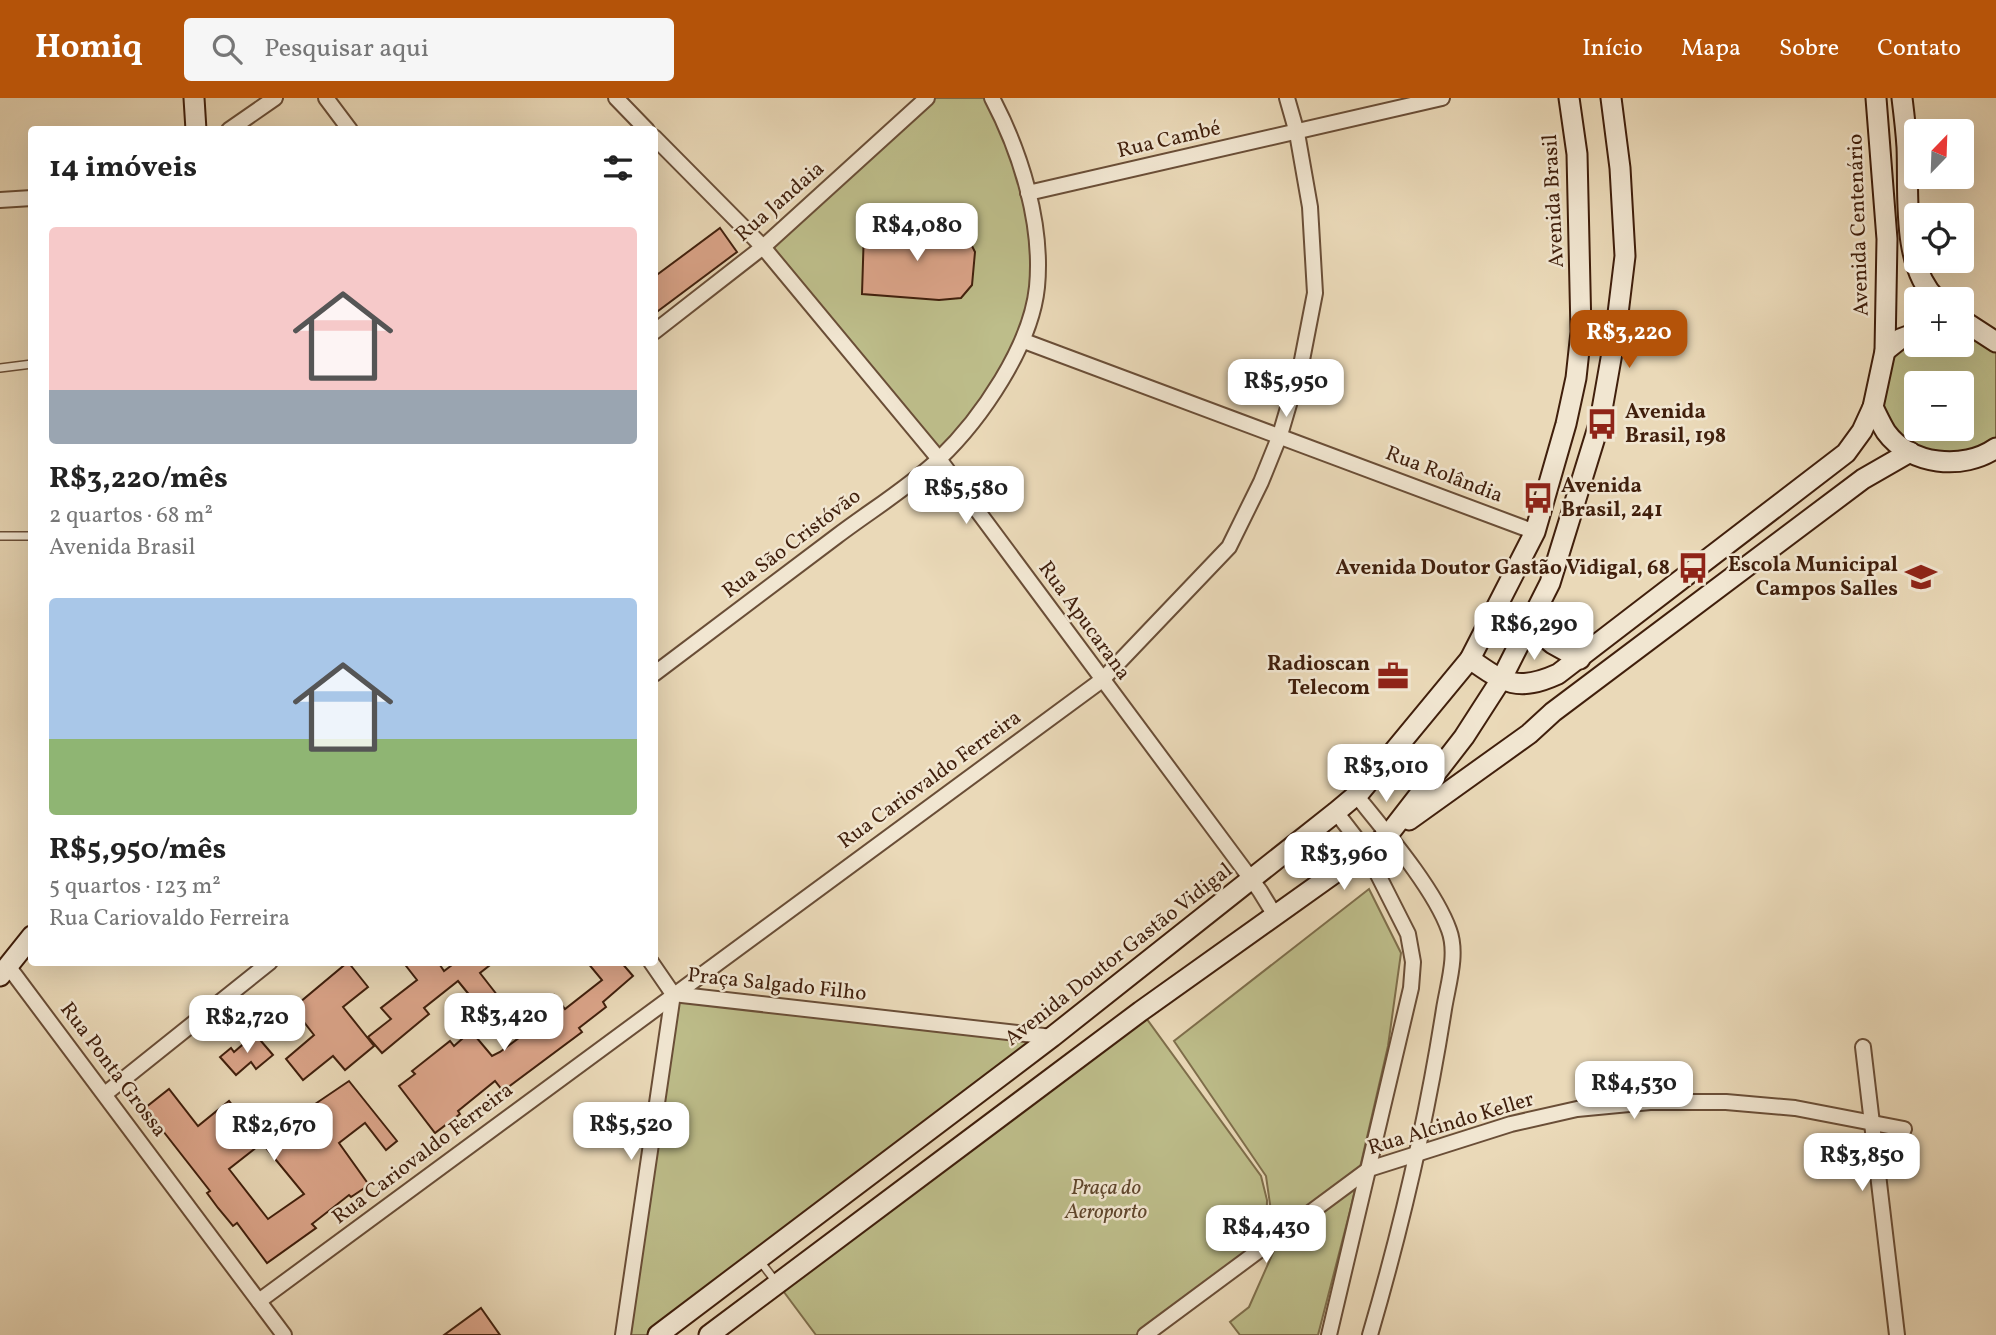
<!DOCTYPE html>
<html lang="pt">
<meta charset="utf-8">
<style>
body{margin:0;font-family:Vollkorn,serif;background:#f6f6f6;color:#222;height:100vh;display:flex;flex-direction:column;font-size:26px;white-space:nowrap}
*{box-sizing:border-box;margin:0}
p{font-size:23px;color:#767676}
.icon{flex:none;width:38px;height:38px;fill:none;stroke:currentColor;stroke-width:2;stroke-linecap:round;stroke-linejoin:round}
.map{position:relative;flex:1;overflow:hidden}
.sheet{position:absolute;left:28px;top:28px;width:630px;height:840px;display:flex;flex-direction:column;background:#fff;border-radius:7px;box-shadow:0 7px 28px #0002}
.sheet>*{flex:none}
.needle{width:46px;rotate:23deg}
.controls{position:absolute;left:1904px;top:21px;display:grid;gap:14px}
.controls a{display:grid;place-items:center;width:70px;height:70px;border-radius:7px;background:#fff;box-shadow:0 7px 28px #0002;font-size:35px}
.price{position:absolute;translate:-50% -60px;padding:0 16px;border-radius:14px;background:#fff;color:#222;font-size:23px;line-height:46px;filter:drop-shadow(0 2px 4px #0008)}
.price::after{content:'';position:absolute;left:50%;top:42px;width:21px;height:16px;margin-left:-10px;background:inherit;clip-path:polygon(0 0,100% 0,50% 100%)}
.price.selected{background:#b45309;color:#fff}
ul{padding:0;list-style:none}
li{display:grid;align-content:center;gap:14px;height:371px;padding:0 21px}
li span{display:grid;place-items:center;height:217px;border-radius:7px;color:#555}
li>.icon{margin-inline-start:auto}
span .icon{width:126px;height:126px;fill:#fffc;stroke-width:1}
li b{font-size:30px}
h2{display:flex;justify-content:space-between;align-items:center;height:84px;padding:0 21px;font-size:30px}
header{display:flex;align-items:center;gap:42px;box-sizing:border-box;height:98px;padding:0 35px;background:#b45309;color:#fff}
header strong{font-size:33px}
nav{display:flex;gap:38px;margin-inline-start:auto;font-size:24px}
.search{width:490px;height:63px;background:#f6f6f6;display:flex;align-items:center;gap:18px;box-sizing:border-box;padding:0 24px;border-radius:7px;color:#767676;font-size:26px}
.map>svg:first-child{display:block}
</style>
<header>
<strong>Homiq</strong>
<div class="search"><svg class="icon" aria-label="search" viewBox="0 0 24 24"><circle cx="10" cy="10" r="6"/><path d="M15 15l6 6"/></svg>Pesquisar aqui</div>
<nav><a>Início</a><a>Mapa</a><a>Sobre</a><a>Contato</a></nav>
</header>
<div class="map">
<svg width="1996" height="1237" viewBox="0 0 1996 1237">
<rect width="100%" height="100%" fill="#ead9b8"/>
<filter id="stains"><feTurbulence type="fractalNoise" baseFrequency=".00286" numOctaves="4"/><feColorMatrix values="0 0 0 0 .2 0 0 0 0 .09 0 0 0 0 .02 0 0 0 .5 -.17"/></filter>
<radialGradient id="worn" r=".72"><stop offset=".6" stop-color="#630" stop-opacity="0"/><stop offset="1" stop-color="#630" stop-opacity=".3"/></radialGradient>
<!-- green -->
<g fill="#bdbd8a" stroke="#7e6e4b" stroke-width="2" fill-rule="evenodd">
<path d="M927,0h65l36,95 9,94 -13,54 -84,117 -177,-211z"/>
<path d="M1916,235v12h46v-12h22l12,9v106l-69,13 -54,-54 12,-56zM1916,285h46v46h-46z"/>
<path d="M1369,791l32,64 -13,93 -38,165 -32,124h-78l-10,-13 19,-15 27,-61 -10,-70 -92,-135z"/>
<path d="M673,896l379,43 -394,298h-35z"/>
<path d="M1141,913l120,165 6,24 -1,44 -121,91h-329l-38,-51z"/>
</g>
<!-- building -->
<g fill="#dba489" stroke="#401f0c" stroke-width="2" fill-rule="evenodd">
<path d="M876,127l74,7 18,6 7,14 -3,33 -11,13 -22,2 -77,-6 2,-64z"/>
<path d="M720,130l17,24 -83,62v-37z"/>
<path d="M348,864l20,25 -25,20 31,39 -29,24 -12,-14 -30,24 -17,-21 28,-24 -21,-27z"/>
<path d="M403,864h35l6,9 12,-9h38l-14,11 21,27 -17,13 -26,-32 -34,27 5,6 -47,39 -14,-16 23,-18 -10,-11 36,-28z"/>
<path d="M587,864h34l12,14 -30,26 3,5 -27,21 3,4 -79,59 -8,-10 -37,30 2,3 -25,19 -36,-47 16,-12 -3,-3 38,-30 4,5 17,-15 21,25 8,-4 39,-29 -8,-10 23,-18 11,14 37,-29z"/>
<path d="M255,936l18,21 -17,14 -5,-7 -15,13 -16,-18 11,-9 3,4z"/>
<path d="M349,983l48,60 -11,9 -21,-27 -26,20 30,42 -18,12 -2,-2 -37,29 4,4 -49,35 -30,-40 -4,3 -15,-18 -11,-15 3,-2 -65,-83 24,-19 29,37 31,-25 21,27 26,-20 11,15zM262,1045l42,51 -36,25 -39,-50z"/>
<path d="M481,1210l19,27h-56z"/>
</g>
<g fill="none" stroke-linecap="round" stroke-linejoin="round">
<defs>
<g id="lane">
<path d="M0,270l32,-4"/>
<path d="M0,438h32"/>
<path d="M760,1163l16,21"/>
</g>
<g id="street">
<path d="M326,0l24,32"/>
<path d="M616,0l31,32"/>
<path d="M229,32l46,-32"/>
<path d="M654,39l109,110 176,212 321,432 16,26"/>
<path d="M1028,95l414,-95"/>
<path d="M0,102l32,-2"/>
<path d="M654,234l109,-85 164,-149"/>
<path d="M1024,243l511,191"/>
<path d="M654,576c61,-46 122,-92 183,-138 33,-25 71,-48 102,-77 42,-40 92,-113 98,-172 6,-63 -16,-134 -45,-189"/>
<path d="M1356,697c28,35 78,93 93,135 9,24 -1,54 -5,79 -17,109 -43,220 -74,326"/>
<path d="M651,864l22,32"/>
<path d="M8,868l276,369"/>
<path d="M673,896l379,43"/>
<path d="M1863,949l34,288"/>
<path d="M105,996l165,-132"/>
<path d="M259,1203l843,-621 127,-133 32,-65 19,-47 22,-75 13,-67 -5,-86 -13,-74 -10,-35"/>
<path d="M623,1237l50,-341"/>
<path d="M1145,1237l224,-166 142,-45 66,-15 73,-7h76l69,6 109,21"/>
<path d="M1329,1237l82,-347 2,-26 -5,-28 -42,-83 -30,-39"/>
</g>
<g id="secondary">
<path d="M194,0l2,32"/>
<path d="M1902,0c2,16 4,33 5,49 2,46 -6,117 29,152"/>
<path d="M1962,222l34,22"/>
<path d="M1885,253l15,-12 16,-6"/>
<path d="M1873,309c4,8 8,17 13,25 24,33 77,39 110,16"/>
<path d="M1531,528l22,18 27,15"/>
<path d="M1470,561c35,25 48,33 88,15l288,-221 16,-22 11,-24 12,-56 2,-112 -11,-141"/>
<path d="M1409,722l120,-86 24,-22 310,-233 47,-27"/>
<path d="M0,878l32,-40"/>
<path d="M658,1237l394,-298 284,-225 25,-21 109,-132 65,-127 31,-108 10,-46 5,-46 -4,-178 -8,-56"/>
<path d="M709,1237l432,-324 247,-176 76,-98 38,-59 48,-95 50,-162 16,-91 9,-74 -5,-88 -9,-70"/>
</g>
</defs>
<!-- lane casing -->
<use href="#lane" stroke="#6a4e37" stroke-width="10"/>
<!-- street casing -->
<use href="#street" stroke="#6a4e37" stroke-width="18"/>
<!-- secondary casing -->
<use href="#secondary" stroke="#401f0c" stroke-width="23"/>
<!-- lane -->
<use href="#lane" stroke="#f1e6d1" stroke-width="7"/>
<!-- street -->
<use href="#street" stroke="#f1e6d1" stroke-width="14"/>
<!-- secondary -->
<use href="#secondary" stroke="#f1e6d1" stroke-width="19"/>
</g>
<!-- icons -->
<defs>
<symbol id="bus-bare" viewBox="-9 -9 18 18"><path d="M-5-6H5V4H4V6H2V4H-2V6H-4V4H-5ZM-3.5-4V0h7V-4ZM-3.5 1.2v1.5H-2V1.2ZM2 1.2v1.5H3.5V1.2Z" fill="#8f2418" stroke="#f1e6d1" stroke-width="2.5" paint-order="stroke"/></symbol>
<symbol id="school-bare" viewBox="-9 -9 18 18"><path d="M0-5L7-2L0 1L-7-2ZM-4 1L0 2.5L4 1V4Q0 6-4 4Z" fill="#8f2418" stroke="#f1e6d1" stroke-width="2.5" paint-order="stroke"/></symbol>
<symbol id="office-bare" viewBox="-9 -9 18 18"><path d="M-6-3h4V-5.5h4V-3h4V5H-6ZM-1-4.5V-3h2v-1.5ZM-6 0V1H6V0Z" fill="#8f2418" stroke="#f1e6d1" stroke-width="2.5" paint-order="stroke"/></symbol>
</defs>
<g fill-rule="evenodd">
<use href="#bus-bare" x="1580" y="304" width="44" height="44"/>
<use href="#bus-bare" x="1516" y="378" width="44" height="44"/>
<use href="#bus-bare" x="1671" y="448" width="44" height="44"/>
<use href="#school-bare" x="1899" y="457" width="44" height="44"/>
<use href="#office-bare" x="1371" y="556" width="44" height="44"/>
</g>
<g text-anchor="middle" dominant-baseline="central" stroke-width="5" stroke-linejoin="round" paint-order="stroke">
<!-- street labels -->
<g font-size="21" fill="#401f0c" stroke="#f1e6d1">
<text transform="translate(1169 42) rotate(-13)">Rua Cambé</text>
<text transform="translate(1554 103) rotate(-93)">Avenida Brasil</text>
<text transform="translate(780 104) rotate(-41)">Rua Jandaia</text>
<text transform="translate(1859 127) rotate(-92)">Avenida Centenário</text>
<text transform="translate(1444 377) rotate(21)">Rua Rolândia</text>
<text transform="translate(792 446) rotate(-37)">Rua São Cristóvão</text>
<text transform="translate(1084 523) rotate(54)">Rua Apucarana</text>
<text transform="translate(930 682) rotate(-36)">Rua Cariovaldo Ferreira</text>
<text transform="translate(1119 857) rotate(-38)">Avenida Doutor Gastão Vidigal</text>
<text transform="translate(777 887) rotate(6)">Praça Salgado Filho</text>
<text transform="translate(113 972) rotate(53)">Rua Ponta Grossa</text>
<text transform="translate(1451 1026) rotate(-17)">Rua Alcindo Keller</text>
<text transform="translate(423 1056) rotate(-37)">Rua Cariovaldo Ferreira</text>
</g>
<!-- poi labels -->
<g font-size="21" font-weight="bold" fill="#401f0c" stroke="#f1e6d1" text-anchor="end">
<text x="1625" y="314" text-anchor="start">Avenida<tspan x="1625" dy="24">Brasil, 198</tspan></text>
<text x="1561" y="388" text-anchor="start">Avenida<tspan x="1561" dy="24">Brasil, 241</tspan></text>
<text x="1898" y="467">Escola Municipal<tspan x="1898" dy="24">Campos Salles</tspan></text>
<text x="1670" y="470">Avenida Doutor Gastão Vidigal, 68</text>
<text x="1370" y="566">Radioscan<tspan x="1370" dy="24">Telecom</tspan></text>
</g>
<!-- park labels -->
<g font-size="21" font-style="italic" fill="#5f462c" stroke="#f1e6d1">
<text x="1106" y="1090">Praça do<tspan x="1106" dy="24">Aeroporto</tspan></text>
</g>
</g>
<rect width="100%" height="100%" filter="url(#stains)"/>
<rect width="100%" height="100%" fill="url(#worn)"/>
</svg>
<div class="controls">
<a><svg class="needle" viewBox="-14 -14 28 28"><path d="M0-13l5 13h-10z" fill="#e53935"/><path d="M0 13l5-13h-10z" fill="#767676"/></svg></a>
<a><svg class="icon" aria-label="locate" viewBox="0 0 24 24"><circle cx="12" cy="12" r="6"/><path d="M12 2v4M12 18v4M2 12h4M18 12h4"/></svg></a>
<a>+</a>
<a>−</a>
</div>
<b class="price" style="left:917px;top:165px">R$4,080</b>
<b class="price selected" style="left:1629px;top:272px">R$3,220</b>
<b class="price" style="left:1286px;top:321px">R$5,950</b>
<b class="price" style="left:966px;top:428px">R$5,580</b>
<b class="price" style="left:1534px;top:564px">R$6,290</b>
<b class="price" style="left:1386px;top:706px">R$3,010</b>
<b class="price" style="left:1344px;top:794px">R$3,960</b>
<b class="price" style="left:504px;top:955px">R$3,420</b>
<b class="price" style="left:247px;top:957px">R$2,720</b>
<b class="price" style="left:1634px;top:1023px">R$4,530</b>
<b class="price" style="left:631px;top:1064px">R$5,520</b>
<b class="price" style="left:274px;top:1065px">R$2,670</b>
<b class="price" style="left:1862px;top:1095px">R$3,850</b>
<b class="price" style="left:1266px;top:1167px">R$4,430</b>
<section class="sheet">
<h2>14 imóveis<svg class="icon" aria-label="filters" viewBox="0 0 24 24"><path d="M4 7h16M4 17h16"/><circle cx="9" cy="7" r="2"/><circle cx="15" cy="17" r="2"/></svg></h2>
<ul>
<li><span style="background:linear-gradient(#f6c9c9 75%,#9aa5b1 0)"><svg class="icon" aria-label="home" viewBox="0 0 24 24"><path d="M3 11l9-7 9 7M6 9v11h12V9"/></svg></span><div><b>R$3,220/mês</b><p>2 quartos · 68 m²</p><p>Avenida Brasil</p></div></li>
<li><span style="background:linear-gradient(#a9c7e8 65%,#8fb573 0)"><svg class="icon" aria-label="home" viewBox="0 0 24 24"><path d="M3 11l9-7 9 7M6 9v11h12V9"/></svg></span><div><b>R$5,950/mês</b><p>5 quartos · 123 m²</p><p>Rua Cariovaldo Ferreira</p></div></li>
</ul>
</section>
</div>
